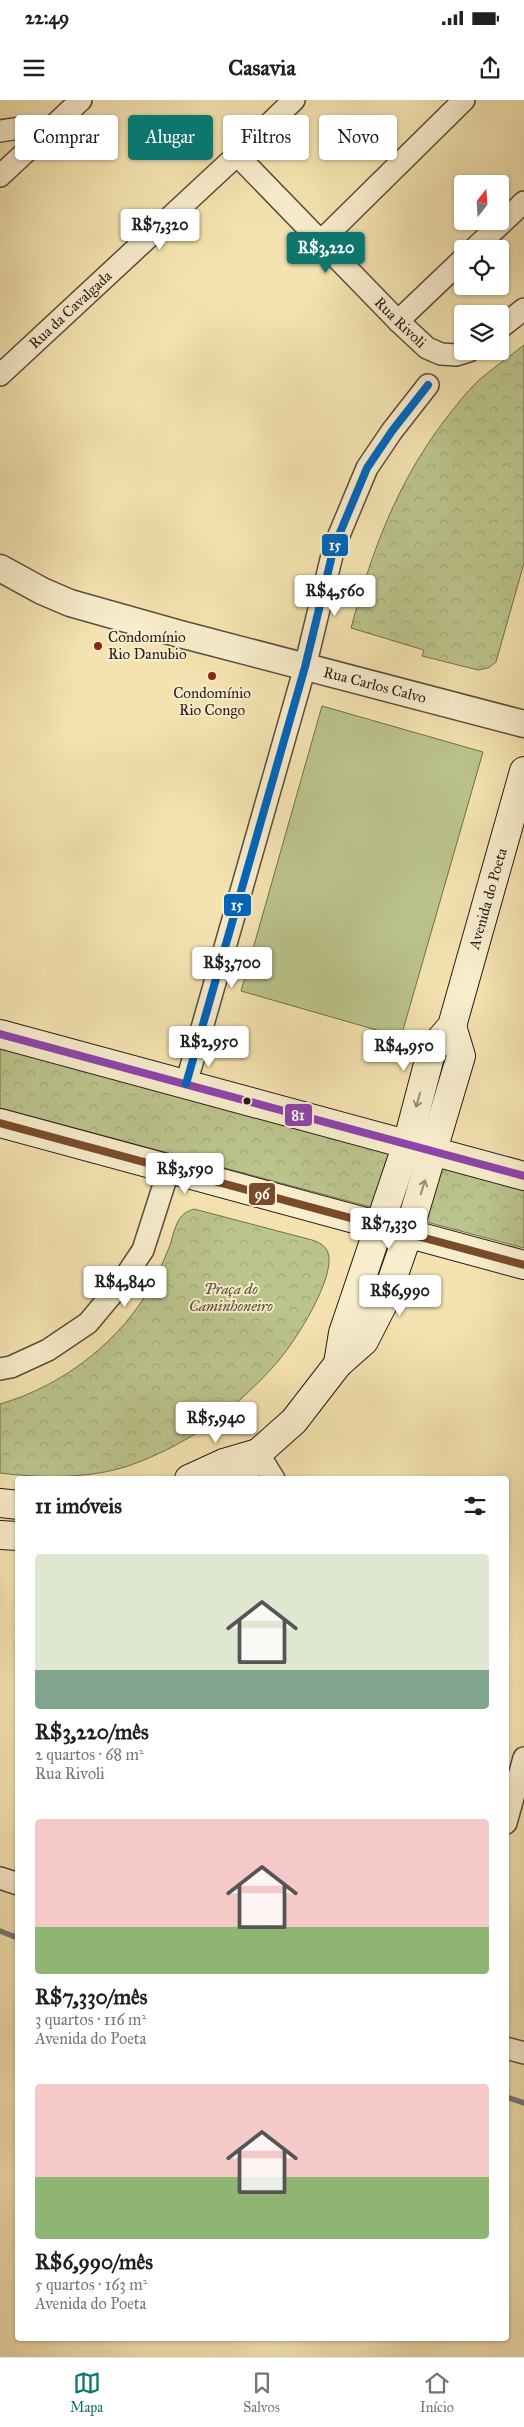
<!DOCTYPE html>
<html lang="pt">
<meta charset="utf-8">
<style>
body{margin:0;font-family:"IM FELL Great Primer",serif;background:#f6f6f6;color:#202124;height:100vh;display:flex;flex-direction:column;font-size:19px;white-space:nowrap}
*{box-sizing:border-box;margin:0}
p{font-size:16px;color:#757577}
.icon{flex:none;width:28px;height:28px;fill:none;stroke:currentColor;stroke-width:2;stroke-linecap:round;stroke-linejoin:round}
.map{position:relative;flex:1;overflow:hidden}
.details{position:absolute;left:15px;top:1376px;width:494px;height:865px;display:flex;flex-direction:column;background:#fff;border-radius:5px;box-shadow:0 1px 4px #0004}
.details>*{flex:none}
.top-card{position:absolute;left:15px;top:15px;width:495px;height:45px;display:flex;gap:10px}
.needle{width:32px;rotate:17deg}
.buttons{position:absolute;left:454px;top:75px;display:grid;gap:10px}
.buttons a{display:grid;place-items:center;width:55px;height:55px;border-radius:5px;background:#fff;box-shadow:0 1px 4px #0004;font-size:25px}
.price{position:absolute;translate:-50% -42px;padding:0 11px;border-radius:5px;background:#fff;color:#222;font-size:16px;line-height:32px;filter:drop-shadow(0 1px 2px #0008)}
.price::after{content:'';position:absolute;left:50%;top:30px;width:15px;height:11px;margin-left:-8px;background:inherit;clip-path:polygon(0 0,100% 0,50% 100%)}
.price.active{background:#0f766e;color:#fff}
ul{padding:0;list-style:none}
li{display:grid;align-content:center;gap:10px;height:265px;padding:0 20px}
li span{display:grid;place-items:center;height:155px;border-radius:5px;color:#555}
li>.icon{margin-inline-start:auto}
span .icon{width:90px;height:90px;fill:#fffc;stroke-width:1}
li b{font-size:21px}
h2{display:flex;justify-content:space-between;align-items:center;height:60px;padding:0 20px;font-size:21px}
.pill{padding:0 18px;border-radius:5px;background:#fff;box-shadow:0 1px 4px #0004;font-size:18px;line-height:45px}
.pill.active{background:#0f766e;color:#fff}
.status{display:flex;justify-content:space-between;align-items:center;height:35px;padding:0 25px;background:#fff;direction:ltr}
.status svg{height:14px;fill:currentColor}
header{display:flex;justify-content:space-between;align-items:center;height:65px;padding:0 20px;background:#fff;font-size:22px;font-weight:700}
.tabs{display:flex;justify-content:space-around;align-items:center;height:70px;border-top:1px solid #e0e0e0;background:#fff;font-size:14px;color:#757577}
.tabs a{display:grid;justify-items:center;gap:2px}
.tabs .active{color:#0f766e}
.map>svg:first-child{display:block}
</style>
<div class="status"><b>22:49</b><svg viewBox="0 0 49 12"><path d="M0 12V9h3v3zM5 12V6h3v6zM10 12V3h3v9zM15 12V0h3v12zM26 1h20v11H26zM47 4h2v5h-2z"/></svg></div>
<header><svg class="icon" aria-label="menu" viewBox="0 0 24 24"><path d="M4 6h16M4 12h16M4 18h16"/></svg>Casavia<svg class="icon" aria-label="share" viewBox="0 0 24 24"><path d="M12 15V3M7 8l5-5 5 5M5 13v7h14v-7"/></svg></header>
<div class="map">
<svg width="524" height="2257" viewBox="0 0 524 2257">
<defs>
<pattern id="park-crowns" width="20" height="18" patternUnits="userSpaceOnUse" patternTransform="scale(1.25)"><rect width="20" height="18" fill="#bbc48b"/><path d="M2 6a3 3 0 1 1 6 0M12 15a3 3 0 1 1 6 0" fill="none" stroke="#a1a877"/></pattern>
</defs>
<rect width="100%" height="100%" fill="#f4e3b0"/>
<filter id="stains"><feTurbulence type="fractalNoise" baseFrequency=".004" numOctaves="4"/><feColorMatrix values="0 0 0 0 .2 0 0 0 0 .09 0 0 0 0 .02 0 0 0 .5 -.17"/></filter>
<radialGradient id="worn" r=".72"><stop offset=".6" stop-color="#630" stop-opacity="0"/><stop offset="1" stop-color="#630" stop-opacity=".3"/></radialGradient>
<!-- park -->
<g fill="url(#park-crowns)" stroke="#706f50">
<path d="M524,245v218l-28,99 -8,6 -10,2 -56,-14 2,-6 -73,-22c21,-77 45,-143 93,-207 11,-14 22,-29 35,-41 14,-12 30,-23 45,-35z"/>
<path d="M0,947l524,143v58l-524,-140z"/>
<path d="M194,1109l118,31c8,2 17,8 17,18 2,28 -37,89 -56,109 -16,18 -34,34 -52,49 -27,21 -61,39 -93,50 -39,13 -88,12 -128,7v-69c63,-18 121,-63 153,-121 6,-12 12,-25 17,-38 3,-9 5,-21 11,-28 4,-5 8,-6 13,-8z"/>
</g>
<!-- pitch -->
<path fill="#bbc48b" stroke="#706f50" d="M322,606l161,46 -82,285 -160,-46z"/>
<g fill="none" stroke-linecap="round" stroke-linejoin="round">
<!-- stream -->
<g stroke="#707b77" stroke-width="5.5">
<path d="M0,1831l18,7"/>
<path d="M506,1997l18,6"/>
</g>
<defs>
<g id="minor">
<path d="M0,31l27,-4 15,10"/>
<path id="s1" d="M237,55l161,166 29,27 14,6 15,1 13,-4"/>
<path d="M0,76l81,-76"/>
<path d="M320,142l144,-142"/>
<path d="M474,149l50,-47"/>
<path d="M398,221l64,-61"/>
<path d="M500,228l24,-19"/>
<path id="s2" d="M0,275l237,-220 57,-55"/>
<path d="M186,984l119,-417 29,-120 33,-79 25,-37 36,-46"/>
<path d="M0,1269l11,-2 37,-17 40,-27 31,-37 24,-36 26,-81"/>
<path d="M258,1353l16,26"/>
<path d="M506,1723l18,-65"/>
<path d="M0,1778l18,6"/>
<path d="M506,1948l18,5"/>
</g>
<g id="tertiary">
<path id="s3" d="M0,468l42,23 28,12 110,31 344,90"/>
</g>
<g id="secondary">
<path d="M0,934l524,142"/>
<path d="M0,1023l524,142"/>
<path id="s4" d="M338,1264l5,-31 64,-189 25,-95 20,-23 72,-255"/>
<path d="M189,1379l35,-16 34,-10"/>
<path d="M239,1379l19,-26 36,-32 44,-57 26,-23 21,-41 23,-66 53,-178 -9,-30"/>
<path d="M0,1403l18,2"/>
<path d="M0,1435l18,1"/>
</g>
</defs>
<!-- minor casing -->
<use href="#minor" stroke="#5a4c3c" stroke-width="24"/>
<!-- tertiary casing -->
<use href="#tertiary" stroke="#5a4c3c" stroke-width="29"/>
<!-- secondary casing -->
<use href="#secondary" stroke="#261a16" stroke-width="30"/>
<!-- minor -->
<use href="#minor" stroke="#f8edcc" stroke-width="21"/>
<!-- tertiary -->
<use href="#tertiary" stroke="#f8edcc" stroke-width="26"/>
<!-- secondary -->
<use href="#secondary" stroke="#f8edcc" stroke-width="28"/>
<defs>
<path id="bus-1" d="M0,934l524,142"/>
<path id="bus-2" d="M186,984l119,-417 29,-120 33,-79 25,-37 36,-46"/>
<path id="bus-3" d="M0,1023l524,142"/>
</defs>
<!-- bus-1 casing -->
<use href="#bus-1" stroke="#f8edcc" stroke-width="11"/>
<!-- bus-2 casing -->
<use href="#bus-2" stroke="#f8edcc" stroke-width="11"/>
<!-- bus-3 casing -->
<use href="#bus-3" stroke="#f8edcc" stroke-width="11"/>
<!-- bus-1 -->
<use href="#bus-1" stroke="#8e44ad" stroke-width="8"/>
<!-- bus-2 -->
<use href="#bus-2" stroke="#0065bd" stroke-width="8"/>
<!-- bus-3 -->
<use href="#bus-3" stroke="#7a4b2a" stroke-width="8"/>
</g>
<!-- one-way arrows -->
<defs><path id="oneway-shaft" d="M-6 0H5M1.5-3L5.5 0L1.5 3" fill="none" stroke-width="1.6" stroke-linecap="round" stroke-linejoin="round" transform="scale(1.25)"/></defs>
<g stroke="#9a8e7a">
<use href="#oneway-shaft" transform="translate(418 1000) rotate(106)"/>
<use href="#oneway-shaft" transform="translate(423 1087) rotate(-73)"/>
</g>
<!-- markers -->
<g fill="#8f2418" stroke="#f8edcc" stroke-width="2">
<circle cx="98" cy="546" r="5"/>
<circle cx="212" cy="576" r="5"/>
</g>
<circle fill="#261a16" stroke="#f8edcc" stroke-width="2" cx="247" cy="1001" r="4.5"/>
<g text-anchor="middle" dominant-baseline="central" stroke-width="4" stroke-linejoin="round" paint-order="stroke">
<!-- street labels -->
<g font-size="15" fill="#261a16" stroke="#f8edcc">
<text stroke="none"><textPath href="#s2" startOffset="96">Rua da Cavalgada</textPath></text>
<text stroke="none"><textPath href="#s1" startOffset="234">Rua Rivoli</textPath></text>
<text stroke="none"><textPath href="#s3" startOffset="394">Rua Carlos Calvo</textPath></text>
<text stroke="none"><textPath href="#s4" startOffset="492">Avenida do Poeta</textPath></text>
</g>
<!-- poi labels -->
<g font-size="15" fill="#261a16" stroke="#f8edcc" text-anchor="start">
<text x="108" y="537">Condomínio<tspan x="108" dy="17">Rio Danubio</tspan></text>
<text x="212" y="593" text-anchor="middle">Condomínio<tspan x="212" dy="17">Rio Congo</tspan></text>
</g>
<!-- park labels -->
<g font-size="15" font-style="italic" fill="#534d39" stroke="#f8edcc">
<text x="231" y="1189">Praça do<tspan x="231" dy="17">Caminhoneiro</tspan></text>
</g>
</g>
<g stroke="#f8edcc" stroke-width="2">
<rect x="321" y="433" width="28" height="24" rx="5" fill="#0065bd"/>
<rect x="223" y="793" width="29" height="24" rx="5" fill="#0065bd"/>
<rect x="284" y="1003" width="29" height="24" rx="5" fill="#8e44ad"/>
<rect x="248" y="1082" width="28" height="24" rx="5" fill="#7a4b2a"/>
</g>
<g font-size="14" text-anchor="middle" font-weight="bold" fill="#fff">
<text x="335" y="450">15</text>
<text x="237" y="810">15</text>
<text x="298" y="1020">81</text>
<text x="262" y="1099">96</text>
</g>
<rect width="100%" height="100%" filter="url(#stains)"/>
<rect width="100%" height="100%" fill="url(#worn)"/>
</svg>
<div class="buttons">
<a><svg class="needle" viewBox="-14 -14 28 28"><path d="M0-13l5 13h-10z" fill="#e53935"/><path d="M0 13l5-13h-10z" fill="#757577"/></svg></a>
<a><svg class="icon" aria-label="locate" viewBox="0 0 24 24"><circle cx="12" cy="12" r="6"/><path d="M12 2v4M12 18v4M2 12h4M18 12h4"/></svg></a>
<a><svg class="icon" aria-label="layers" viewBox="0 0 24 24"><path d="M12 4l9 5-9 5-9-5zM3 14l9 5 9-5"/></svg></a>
</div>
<b class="price" style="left:160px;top:151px">R$7,320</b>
<b class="price active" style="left:326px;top:174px">R$3,220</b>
<b class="price" style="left:335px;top:517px">R$4,560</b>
<b class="price" style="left:232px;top:889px">R$3,700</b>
<b class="price" style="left:209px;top:968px">R$2,950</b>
<b class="price" style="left:404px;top:972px">R$4,950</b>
<b class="price" style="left:185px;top:1095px">R$3,590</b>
<b class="price" style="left:389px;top:1150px">R$7,330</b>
<b class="price" style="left:125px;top:1208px">R$4,840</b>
<b class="price" style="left:400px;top:1217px">R$6,990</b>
<b class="price" style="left:216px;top:1344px">R$5,940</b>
<div class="top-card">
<a class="pill">Comprar</a>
<a class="pill active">Alugar</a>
<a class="pill">Filtros</a>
<a class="pill">Novo</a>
</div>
<section class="details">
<h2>11 imóveis<svg class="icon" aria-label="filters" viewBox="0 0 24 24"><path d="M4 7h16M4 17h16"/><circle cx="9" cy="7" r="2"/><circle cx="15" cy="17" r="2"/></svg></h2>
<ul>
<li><span style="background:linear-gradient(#dfe7d0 75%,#7fa58c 0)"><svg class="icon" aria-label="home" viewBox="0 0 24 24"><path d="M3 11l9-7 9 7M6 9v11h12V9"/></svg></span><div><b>R$3,220/mês</b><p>2 quartos · 68 m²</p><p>Rua Rivoli</p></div></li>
<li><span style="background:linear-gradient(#f6c9c9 70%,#8fb573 0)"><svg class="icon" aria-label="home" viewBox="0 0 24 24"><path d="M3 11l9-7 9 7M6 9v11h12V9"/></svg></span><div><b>R$7,330/mês</b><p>3 quartos · 116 m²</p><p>Avenida do Poeta</p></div></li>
<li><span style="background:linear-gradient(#f6c9c9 60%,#8fb573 0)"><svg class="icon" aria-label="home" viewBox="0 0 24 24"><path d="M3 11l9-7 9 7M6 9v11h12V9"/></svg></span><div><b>R$6,990/mês</b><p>5 quartos · 163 m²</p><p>Avenida do Poeta</p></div></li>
</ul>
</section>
</div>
<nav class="tabs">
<a class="active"><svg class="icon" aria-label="map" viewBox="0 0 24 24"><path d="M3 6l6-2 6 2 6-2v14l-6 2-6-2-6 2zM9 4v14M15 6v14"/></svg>Mapa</a>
<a><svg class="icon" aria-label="saved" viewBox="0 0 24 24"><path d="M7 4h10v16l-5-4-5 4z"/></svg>Salvos</a>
<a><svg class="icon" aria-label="home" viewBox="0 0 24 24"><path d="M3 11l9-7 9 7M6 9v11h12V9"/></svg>Início</a>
</nav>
